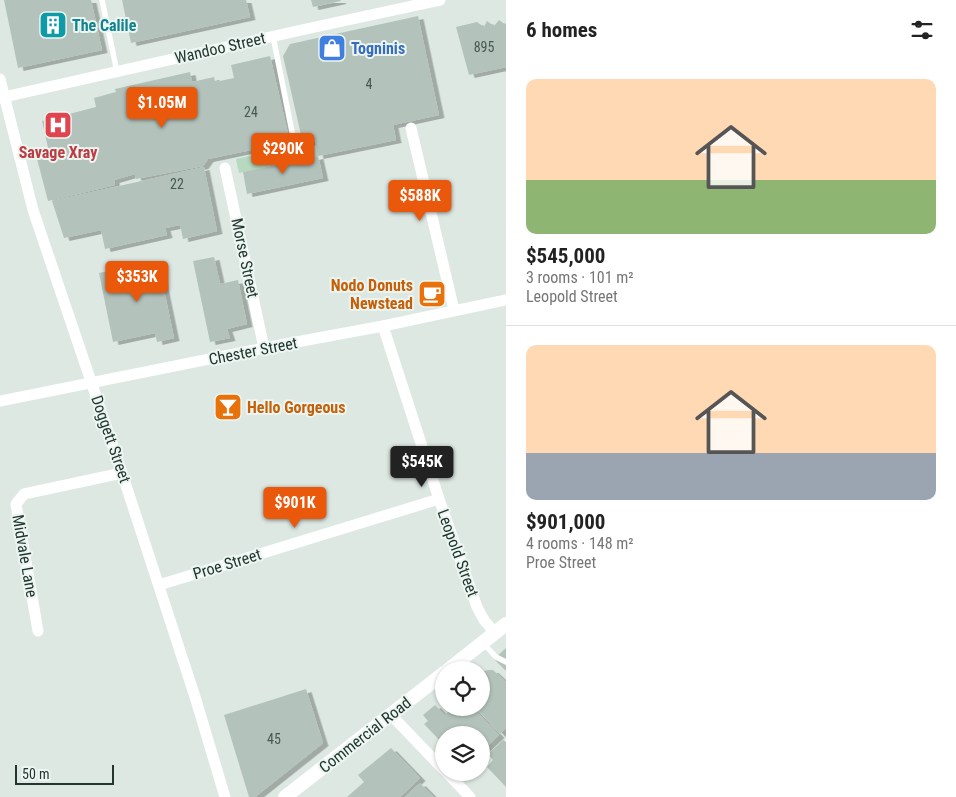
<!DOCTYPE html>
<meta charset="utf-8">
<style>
body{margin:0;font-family:"Roboto Condensed",sans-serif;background:#f2f2f2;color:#222;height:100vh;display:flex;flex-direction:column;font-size:19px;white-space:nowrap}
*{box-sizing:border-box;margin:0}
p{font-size:16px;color:#767676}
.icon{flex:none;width:28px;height:28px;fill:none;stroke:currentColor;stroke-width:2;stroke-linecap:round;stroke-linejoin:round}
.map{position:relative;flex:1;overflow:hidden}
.details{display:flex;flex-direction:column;background:#fff;width:450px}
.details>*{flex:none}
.fabs{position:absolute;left:435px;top:661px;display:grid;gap:10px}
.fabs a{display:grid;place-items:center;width:55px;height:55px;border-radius:50%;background:#fff;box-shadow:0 1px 4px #0004;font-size:25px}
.scale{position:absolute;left:15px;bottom:12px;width:99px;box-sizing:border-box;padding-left:5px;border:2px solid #20362f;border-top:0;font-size:14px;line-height:18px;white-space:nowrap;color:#20362f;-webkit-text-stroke:4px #edf5f1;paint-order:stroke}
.price{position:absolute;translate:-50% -42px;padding:0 11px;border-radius:5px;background:#ea580c;color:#fff;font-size:16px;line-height:32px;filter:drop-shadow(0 1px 2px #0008)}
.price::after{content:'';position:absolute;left:50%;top:30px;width:15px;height:11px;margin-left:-8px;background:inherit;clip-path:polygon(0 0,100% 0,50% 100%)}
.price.selected{background:#222;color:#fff}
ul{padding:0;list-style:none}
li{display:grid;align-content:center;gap:10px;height:265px;padding:0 20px}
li+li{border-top:1px solid #e0e0e0}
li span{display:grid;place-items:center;height:155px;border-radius:10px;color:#555}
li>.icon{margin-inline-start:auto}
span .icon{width:90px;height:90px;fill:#fffc;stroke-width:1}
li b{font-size:21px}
h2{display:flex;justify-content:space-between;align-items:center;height:60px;padding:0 20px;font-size:21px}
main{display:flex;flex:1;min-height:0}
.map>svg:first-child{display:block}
</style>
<main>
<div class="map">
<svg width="506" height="797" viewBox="0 0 506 797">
<defs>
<filter id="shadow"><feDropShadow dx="5.5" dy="3" stdDeviation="0" flood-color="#0004"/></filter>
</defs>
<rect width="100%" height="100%" fill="#dde8e3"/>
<!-- green -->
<path fill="#b7d9be" d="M315,141l3,15 -79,17 -3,-14z"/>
<!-- building -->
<g fill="#b3c3bc" filter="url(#shadow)">
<path d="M4,0h87l11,50 -84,18z"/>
<path d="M122,0h124l4,17 -119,26z"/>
<path d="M311,0h29l1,1 -28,6z"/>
<path d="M418,16l21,99 -46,10 3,15 -78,16 -3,-15 -12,3 -20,-88 7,-12z"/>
<path d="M499,20l7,5v42l-37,8 -13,-48 21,-5 7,5 3,-6 7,5z"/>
<path d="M270,56l20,86 -82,17 -5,7 -67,13 -1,-5 -21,6 1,5 -67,16 -12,-46 13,-3 -7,-31 54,-14 -2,-9 22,-6 -1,-3 75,-17 2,10 22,-5 1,5 19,-4 -3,-13z"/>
<path d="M318,156l5,22 -76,16 -4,-22z"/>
<path d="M204,167l13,64 -34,8 -3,-14 -15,3 2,7 -62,14 -4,-19 -37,8 -12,-37z"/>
<path d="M214,257l6,27 18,-4 9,44 -20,5 3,9 -20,4 -17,-81z"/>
<path d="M158,261l16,77 -17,4 -2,-9 -42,9 -14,-69z"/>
<path d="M506,648v23l-12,-12z"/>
<path d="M488,670h5l13,12v46l-6,6 -24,-26h5v-36z"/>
<path d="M306,689l17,54 -68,54h-6l-25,-82z"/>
<path d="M435,705l10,10 7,-7h21l26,27 -18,17v-17h-37v10l-20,-21 4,-3 -5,-6z"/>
<path d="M503,740l3,2v45l-19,-20 6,-7 -5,-6z"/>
<path d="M391,748l29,30 -20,19h-53l17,-15 -6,-7z"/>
<path d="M420,783l14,14h-29z"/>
</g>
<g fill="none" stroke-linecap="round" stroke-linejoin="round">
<!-- service -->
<g stroke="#fff" stroke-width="5.5">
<path d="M102,0l15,72"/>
<path d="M273,36l21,106"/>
<path d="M483,643l13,14 10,5"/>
</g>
<!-- minor -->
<g stroke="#fff" stroke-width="11">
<path d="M0,79l33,131 89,263 74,227 29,97"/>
<path d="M0,98l306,-69 134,-29"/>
<path d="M411,128l43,182"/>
<path d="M225,168l39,180"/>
<path d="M383,326l56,173 38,108 7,13 11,13"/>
<path d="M0,401l264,-53 119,-22 123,-26"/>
<path d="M159,585l280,-86"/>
<path d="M38,631l-22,-127 8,-10 98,-21"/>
<path d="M391,715l53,55"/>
<path d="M446,772l24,25"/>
</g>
<!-- tertiary -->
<g stroke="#fff" stroke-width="14">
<path d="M448,670l58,-46"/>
<path d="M285,797l159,-124"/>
</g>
</g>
<!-- icons -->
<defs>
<symbol id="building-square" viewBox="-11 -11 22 22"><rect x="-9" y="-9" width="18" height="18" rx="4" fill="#0f9aa8" stroke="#edf5f1"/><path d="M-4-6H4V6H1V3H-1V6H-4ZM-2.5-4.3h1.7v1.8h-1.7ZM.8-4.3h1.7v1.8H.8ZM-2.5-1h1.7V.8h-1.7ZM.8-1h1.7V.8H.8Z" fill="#fff"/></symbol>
<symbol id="shop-square" viewBox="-11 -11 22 22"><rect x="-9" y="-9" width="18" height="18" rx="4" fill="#3f7fe0" stroke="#edf5f1"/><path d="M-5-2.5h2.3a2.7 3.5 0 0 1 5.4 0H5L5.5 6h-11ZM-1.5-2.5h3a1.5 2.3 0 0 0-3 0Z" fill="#fff"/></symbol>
<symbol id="hospital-square" viewBox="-11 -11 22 22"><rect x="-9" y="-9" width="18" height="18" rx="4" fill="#e0444e" stroke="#edf5f1"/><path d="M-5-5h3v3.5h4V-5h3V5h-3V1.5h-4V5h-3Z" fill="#fff"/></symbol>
<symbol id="cafe-square" viewBox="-11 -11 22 22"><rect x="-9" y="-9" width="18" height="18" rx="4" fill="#e8710a" stroke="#edf5f1"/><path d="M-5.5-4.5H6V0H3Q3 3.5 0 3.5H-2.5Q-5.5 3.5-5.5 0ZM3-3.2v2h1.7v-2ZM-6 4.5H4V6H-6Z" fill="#fff"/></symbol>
<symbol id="bar-square" viewBox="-11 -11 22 22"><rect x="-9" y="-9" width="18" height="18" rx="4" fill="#e8710a" stroke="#edf5f1"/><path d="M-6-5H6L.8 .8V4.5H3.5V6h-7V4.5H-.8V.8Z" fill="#fff"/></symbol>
</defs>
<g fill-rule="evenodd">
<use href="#building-square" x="37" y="9" width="32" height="32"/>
<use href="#shop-square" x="316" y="32" width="32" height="32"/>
<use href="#hospital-square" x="42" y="109" width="32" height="32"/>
<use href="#cafe-square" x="416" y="278" width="32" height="32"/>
<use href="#bar-square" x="212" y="391" width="32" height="32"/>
</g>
<g text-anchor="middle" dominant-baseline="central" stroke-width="4" stroke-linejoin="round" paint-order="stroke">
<!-- number labels -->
<g font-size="14" fill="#455952">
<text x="484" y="47">895</text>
<text x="369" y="84">4</text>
<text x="251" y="112">24</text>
<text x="177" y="184">22</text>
<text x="274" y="739">45</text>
</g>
<!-- culture labels -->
<g font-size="16" font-weight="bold" fill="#0d838f" stroke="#edf5f1" text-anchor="start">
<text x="72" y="25">The Calile</text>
</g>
<!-- street labels -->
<g font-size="16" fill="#20362f" stroke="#edf5f1">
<text transform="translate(220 48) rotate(-13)">Wandoo Street</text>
<text transform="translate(245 258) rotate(78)">Morse Street</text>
<text transform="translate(253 351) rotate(-11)">Chester Street</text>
<text transform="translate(111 439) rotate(71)">Doggett Street</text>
<text transform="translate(458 553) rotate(70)">Leopold Street</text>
<text transform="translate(25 556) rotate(80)">Midvale Lane</text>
<text transform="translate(227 564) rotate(-17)">Proe Street</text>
<text transform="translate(365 735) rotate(-38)">Commercial Road</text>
</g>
<!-- shop labels -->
<g font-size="16" font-weight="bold" fill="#366cbe" stroke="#edf5f1" text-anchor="start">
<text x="351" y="48">Togninis</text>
</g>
<!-- health labels -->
<g font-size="16" font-weight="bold" fill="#be3a42" stroke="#edf5f1">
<text x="58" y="152">Savage Xray</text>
</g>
<!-- food labels -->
<g font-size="16" font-weight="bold" fill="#c56008" stroke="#edf5f1" text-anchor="end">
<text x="413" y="285">Nodo Donuts<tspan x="413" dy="18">Newstead</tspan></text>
<text x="247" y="407" text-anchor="start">Hello Gorgeous</text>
</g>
</g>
</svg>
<div class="fabs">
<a><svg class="icon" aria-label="locate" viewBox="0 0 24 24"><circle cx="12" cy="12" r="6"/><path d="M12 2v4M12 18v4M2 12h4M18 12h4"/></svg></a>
<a><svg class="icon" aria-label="layers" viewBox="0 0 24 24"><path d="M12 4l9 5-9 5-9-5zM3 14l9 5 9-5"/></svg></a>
</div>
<div class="scale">50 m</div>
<b class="price" style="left:162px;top:129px">$1.05M</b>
<b class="price" style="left:283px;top:175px">$290K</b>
<b class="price" style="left:420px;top:222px">$588K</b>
<b class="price" style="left:137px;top:303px">$353K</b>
<b class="price selected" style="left:422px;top:488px">$545K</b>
<b class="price" style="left:295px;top:529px">$901K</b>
</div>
<section class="details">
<h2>6 homes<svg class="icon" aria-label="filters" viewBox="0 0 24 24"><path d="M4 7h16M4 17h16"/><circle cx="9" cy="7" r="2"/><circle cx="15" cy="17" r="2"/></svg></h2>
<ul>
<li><span style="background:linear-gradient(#ffd9b3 65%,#8fb573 0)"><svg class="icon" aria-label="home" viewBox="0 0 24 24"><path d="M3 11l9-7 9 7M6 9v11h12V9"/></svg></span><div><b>$545,000</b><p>3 rooms · 101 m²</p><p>Leopold Street</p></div></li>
<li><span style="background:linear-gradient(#ffd9b3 70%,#9aa5b1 0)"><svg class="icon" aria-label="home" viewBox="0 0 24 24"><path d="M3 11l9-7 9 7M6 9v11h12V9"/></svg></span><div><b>$901,000</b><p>4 rooms · 148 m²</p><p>Proe Street</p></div></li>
</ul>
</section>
</main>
